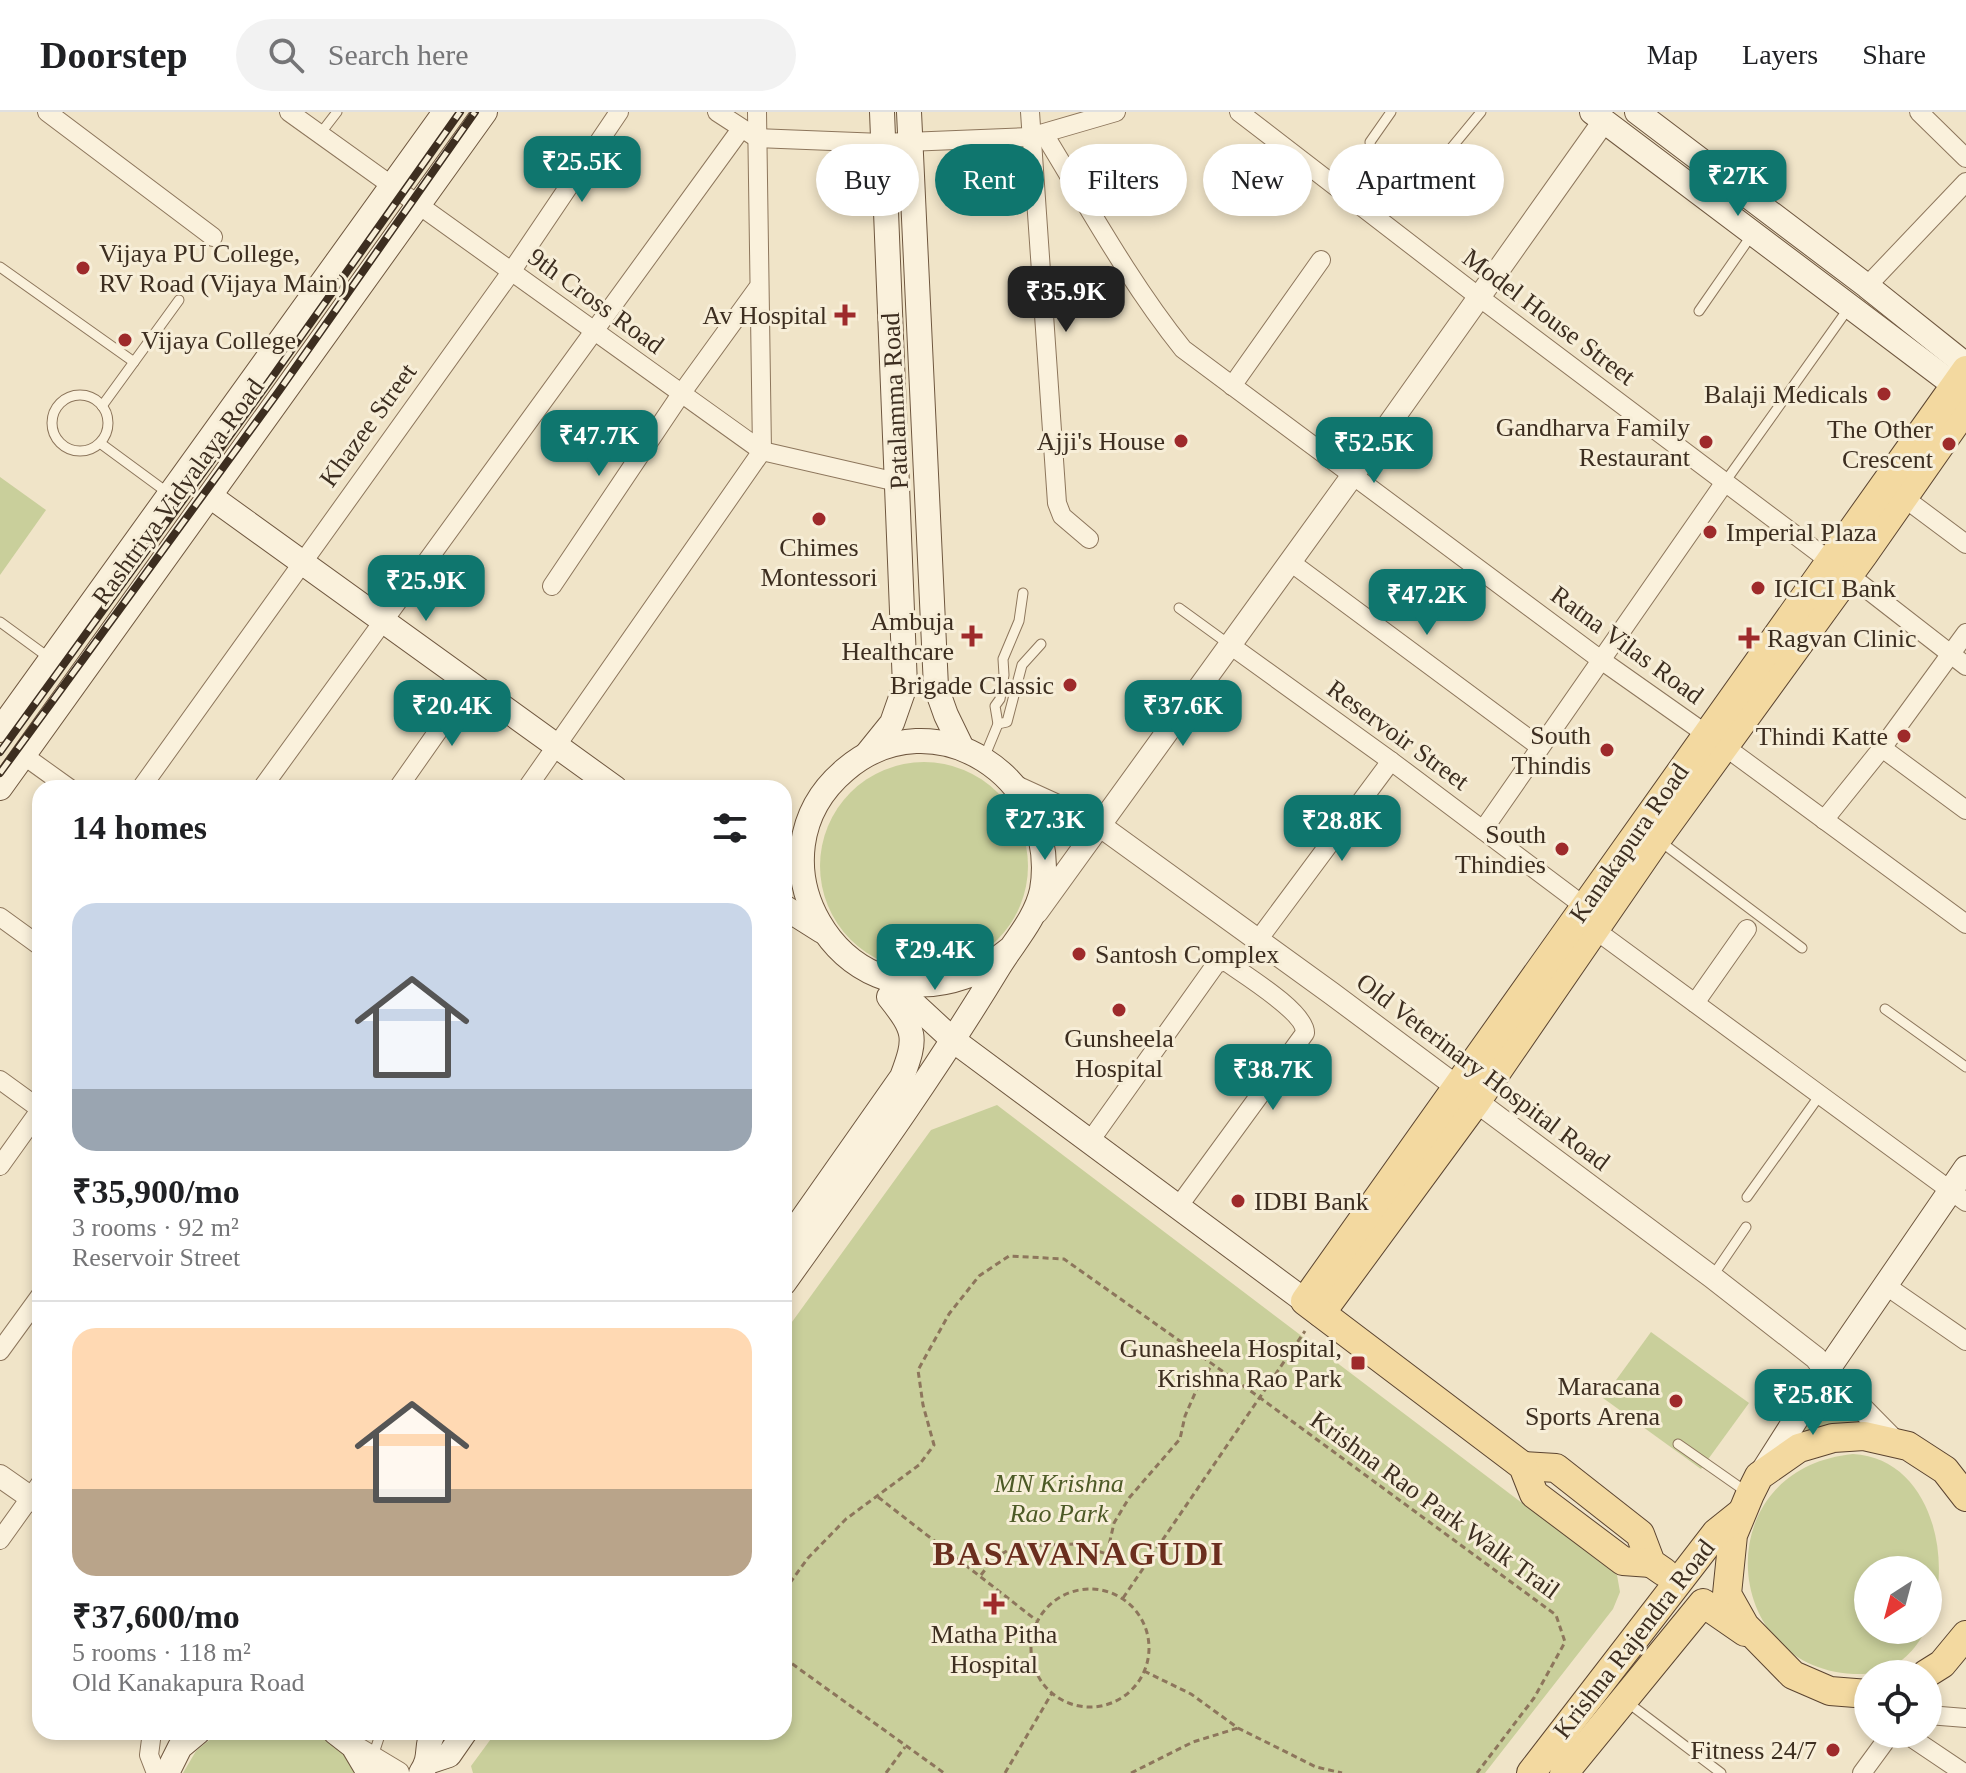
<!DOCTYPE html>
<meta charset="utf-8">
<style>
body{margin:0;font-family:"Times New Roman",serif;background:#f2f2f2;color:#202124;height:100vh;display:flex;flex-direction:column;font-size:30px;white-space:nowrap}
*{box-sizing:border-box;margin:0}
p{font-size:26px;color:#757577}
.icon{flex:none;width:44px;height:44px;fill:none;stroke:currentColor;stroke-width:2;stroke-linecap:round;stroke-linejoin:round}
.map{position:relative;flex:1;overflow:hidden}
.drawer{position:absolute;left:32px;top:668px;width:760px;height:960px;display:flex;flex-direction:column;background:#fff;border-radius:24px;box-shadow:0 4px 12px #0003}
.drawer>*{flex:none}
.top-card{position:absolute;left:816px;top:32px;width:760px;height:72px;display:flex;gap:16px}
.needle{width:52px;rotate:216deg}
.fabs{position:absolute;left:1854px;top:1444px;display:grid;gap:16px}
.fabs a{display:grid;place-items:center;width:88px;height:88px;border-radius:50%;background:#fff;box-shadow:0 4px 12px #0003;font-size:40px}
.price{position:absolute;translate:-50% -68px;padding:0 18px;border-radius:16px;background:#0f766e;color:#fff;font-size:26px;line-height:52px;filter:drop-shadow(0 2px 4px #0008)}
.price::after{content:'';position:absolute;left:50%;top:48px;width:24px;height:18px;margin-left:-12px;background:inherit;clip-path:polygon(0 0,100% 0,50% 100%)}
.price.selected{background:#222;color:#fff}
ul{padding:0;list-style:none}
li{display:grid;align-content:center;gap:16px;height:424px;padding:0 40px}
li+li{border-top:2px solid #e0e0e0}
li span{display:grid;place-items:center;height:248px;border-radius:24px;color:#555}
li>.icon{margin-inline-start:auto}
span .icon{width:144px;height:144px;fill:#fffc;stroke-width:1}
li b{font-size:34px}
h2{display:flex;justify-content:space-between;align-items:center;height:96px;padding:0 40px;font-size:34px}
.chip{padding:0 28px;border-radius:36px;background:#fff;box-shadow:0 4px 12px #0003;font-size:28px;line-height:72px}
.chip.selected{background:#0f766e;color:#fff}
header{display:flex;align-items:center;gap:48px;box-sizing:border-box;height:112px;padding:0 40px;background:#fff;border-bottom:2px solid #e0e0e0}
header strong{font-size:38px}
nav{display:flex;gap:44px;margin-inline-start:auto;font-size:28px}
.search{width:560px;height:72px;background:#f2f2f2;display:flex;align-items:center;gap:20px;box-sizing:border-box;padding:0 28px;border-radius:44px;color:#757577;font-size:30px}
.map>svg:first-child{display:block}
</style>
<header>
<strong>Doorstep</strong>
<div class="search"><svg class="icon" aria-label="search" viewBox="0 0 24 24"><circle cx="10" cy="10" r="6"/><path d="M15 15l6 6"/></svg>Search here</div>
<nav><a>Map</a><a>Layers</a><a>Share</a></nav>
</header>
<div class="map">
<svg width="1966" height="1661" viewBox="0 0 1966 1661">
<rect width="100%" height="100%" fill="#f0e4c8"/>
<!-- green -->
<g fill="#c9cf9b" fill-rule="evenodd">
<path d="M0,365l46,33 -46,65z"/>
<circle cx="924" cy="754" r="104"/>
<path d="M997,993l620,470 3,17 -7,17 -128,164h-1012l-2,-7 25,-34h288v-399l147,-203z"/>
<path d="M1651,1220l98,71 -48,66 -98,-71z"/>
<path d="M1819,1281l48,32 -74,12z"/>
<path d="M1853,1342c113,6 113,218 9,220 -142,2 -159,-205 -9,-220zM1868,1458h60v60h-60z"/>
<path d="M219,1620h100l23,19 14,22h-173l13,-22z"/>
</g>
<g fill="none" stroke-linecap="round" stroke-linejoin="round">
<defs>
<g id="service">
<path d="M1391,0l-21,30 1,9 49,35 61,-74"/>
<path d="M320,22l17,-22"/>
<path d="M0,155l134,95"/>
<path d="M1699,199l52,-75"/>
<circle cx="80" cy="311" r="28"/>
<path d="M102,294l77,-106"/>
<path d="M100,331l68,50"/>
<path d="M1725,370l123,-173"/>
<path d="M1179,496l51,37"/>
<path d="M0,510l48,35"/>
<path d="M998,612l-3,-18 5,-7 4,-24 -1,-16 16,-38 4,-28"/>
<path d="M984,646l14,-34 9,-2 15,-57 19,-21"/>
<path d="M1661,730l141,106"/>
<path d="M1885,897l81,58"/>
<path d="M1747,1085l73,-102"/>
<path d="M1712,1165l34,-50"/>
<path d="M1678,1332l70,49"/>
<path d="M1627,1590l94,71"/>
<path d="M373,1644l8,-24"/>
</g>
<g id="minor">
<path d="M47,0l166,125"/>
<path d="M289,0l473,339 135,31"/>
<path d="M717,0l40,26 125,5 148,-6 86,-25"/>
<path d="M1030,0l27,391 5,13 27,23"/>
<path d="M1239,0l240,185 352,265"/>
<path d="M1919,0l47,46"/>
<path d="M1044,22c44,72 86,149 139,215l418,311 105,74"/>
<path d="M1867,174l99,-104"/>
<path d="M1232,274l89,-126"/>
<path d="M1903,385l63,47"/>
<path d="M1289,449l251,186"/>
<path d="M1849,463l117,91"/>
<path d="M552,474l129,-192 76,-105"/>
<path d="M1230,533l161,116 193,145"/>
<path d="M1724,634l242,178"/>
<path d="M1882,636l84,62"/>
<path d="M23,643l46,33"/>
<path d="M141,676l370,-516 108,-160"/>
<path d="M262,676l479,-659"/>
<path d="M398,676l73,-104"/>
<path d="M527,676l235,-337 -5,-339"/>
<path d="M1824,708l58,-72 84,-115"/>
<path d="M1483,718l242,-348"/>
<path d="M0,805l40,29"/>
<path d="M1594,817l372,273"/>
<path d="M1258,828l133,-179"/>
<path d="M1695,891l52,-74"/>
<path d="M0,968l40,29"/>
<path d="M1090,1029l126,-177 9,-3c18,13 81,51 80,72l-127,174"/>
<path d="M0,1054l40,-56"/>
<path d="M1885,1173l81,56"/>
<path d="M0,1239l40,-55"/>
<path d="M0,1428l40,-56"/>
<path d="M1928,1603l38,3"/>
<path d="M152,1620l-3,23 7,18"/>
<path d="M1906,1622l58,39"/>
<path d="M1862,1661l22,-30 2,-9"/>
</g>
<g id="tertiary">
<path d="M1018,676l81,37 232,168 381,284 104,81 10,14 71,72"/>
<path d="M1037,800l316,-437 251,-354"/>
<path d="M0,1364l40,28"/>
<path d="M353,1634l45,27"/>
</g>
<g id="secondary">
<path d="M909,0l27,575 10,28 16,33"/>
<path d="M1592,0l374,282"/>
<path d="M1637,0l230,174 99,79"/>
<path d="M210,384l405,292"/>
<path d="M0,618l445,-618"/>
<path d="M867,642l25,-31 13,-37 -23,-574"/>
<path d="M0,676l485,-676"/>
<path d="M784,795l38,24"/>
<path d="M886,866l67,62 352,261"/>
<path d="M784,1133l118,-168c15,-40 14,-46 -13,-80"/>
<path d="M784,1171c74,-104 148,-206 214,-315 15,-25 38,-49 44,-78 19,-111 -108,-196 -197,-120 -102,86 -7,251 119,207 18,-6 32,-17 46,-28"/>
<path d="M1763,1359l63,-99 140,-204"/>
<path d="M335,1620l18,14 16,27"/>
<path d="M428,1650l21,-7 16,-23"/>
<path d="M167,1661l13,-26 18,-15"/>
<path d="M421,1661c12,-18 3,-26 13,-41"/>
</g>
<g id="primary">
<path d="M1321,1201l155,-211 181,-263 207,-285 102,-146"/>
<path d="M1523,1354l33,2 84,66 11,29 13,9"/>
<path d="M1651,1451l-28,-2 -89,-67 -11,-28 -218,-165 661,-931"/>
<path d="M1926,1562l16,-10 24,-29"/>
<path d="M1868,1582l-38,-3 -37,-16 -48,-49 -18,-32 6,-59 17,-41 9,-18 40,-28 34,-10 31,-2 44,10 37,24 21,27"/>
<path d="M1531,1661l185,-240 25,-20"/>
<path d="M1564,1661l139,-170 42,29"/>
</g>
</defs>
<!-- service casing -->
<use href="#service" stroke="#8d765c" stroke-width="11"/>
<!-- minor casing -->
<use href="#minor" stroke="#8d765c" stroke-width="20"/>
<!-- tertiary casing -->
<use href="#tertiary" stroke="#8d765c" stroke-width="24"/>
<!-- secondary casing -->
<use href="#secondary" stroke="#6f573f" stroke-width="26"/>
<!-- primary casing -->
<use href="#primary" stroke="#5b4430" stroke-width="30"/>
<!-- path -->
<g stroke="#8d765c" stroke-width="3" stroke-dasharray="6 4" stroke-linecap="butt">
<path d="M878,1385l158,123"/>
<path d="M981,1463l13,-17 22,-12 60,-2 31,10 7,-31 15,-25 51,-59 5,-23 14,-32 13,-19"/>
<circle cx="1090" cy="1536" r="59"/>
<path d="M784,1479l24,-33 38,-39 73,-54 15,-20 -11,-40 -5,-35 31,-56 30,-38 30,-20 55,3 195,138 297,218 9,27 -31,56 -57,75"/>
<path d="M1123,1486l182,-267"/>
<path d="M784,1546l160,115"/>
<path d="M1144,1559l47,23 47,34 78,39 26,6"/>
<path d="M886,1661l19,-26"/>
<path d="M1005,1661l47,-80"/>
<path d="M1131,1661l62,-31 45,-14"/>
</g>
<!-- service -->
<use href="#service" stroke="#faf1dc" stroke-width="9"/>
<!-- minor -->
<use href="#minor" stroke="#faf1dc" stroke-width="18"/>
<!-- tertiary -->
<use href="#tertiary" stroke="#faf1dc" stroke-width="22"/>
<!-- secondary -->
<use href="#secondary" stroke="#faf1dc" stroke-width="24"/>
<!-- primary -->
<use href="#primary" stroke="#f3d9a0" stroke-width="28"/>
<defs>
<g id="rail">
<path d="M0,640l268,-369 192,-271"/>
<path d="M0,661l279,-382 196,-279"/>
</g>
</defs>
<!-- rail casing -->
<use href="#rail" stroke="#3d2e20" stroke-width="8"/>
<!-- rail -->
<use href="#rail" stroke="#f7eed8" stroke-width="5" stroke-dasharray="15" stroke-linecap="butt"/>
</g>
<!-- markers -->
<g fill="#9e2a2b" stroke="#f7eed8" stroke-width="3">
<circle cx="83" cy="156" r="8"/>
<path d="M841 191h8v8h8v8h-8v8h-8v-8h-8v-8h8z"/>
<circle cx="125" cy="228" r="8"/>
<circle cx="1884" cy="282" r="8"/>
<circle cx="1181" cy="329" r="8"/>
<circle cx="1706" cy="330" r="8"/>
<circle cx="1949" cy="332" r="8"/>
<circle cx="819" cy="407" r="8"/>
<circle cx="1710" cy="420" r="8"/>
<circle cx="1758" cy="476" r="8"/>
<path d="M968 512h8v8h8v8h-8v8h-8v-8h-8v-8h8z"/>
<path d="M1745 514h8v8h8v8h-8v8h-8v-8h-8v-8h8z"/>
<circle cx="1070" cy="573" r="8"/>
<circle cx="1904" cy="624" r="8"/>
<circle cx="1607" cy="638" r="8"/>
<circle cx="1562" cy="737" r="8"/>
<circle cx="1079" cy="842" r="8"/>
<circle cx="1119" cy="898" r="8"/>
<circle cx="1238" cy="1089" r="8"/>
<rect x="1350" y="1243" width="16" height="16" rx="4"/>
<circle cx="1676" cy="1289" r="8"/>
<path d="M990 1480h8v8h8v8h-8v8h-8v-8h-8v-8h8z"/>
<circle cx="1833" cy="1638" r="8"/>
</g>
<g text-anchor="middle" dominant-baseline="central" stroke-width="6" stroke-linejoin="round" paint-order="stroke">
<!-- poi labels -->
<g font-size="26" fill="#3d2e20" stroke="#f7eed8" text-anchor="end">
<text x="99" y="141" text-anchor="start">Vijaya PU College,<tspan x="99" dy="30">RV Road (Vijaya Main)</tspan></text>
<text x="827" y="203">Av Hospital</text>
<text x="141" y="228" text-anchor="start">Vijaya College</text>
<text x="1868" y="282">Balaji Medicals</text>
<text x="1690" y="315">Gandharva Family<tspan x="1690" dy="30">Restaurant</tspan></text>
<text x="1933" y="317">The Other<tspan x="1933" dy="30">Crescent</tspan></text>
<text x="1165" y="329">Ajji's House</text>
<text x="1726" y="420" text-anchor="start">Imperial Plaza</text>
<text x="819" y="435" text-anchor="middle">Chimes<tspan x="819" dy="30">Montessori</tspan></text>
<text x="1774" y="476" text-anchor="start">ICICI Bank</text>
<text x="954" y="509">Ambuja<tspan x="954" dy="30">Healthcare</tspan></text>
<text x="1767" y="526" text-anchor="start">Ragvan Clinic</text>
<text x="1054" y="573">Brigade Classic</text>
<text x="1591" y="623">South<tspan x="1591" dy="30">Thindis</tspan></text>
<text x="1888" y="624">Thindi Katte</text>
<text x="1546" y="722">South<tspan x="1546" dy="30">Thindies</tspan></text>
<text x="1095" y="842" text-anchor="start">Santosh Complex</text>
<text x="1119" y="926" text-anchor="middle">Gunsheela<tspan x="1119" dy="30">Hospital</tspan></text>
<text x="1254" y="1089" text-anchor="start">IDBI Bank</text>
<text x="1342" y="1236">Gunasheela Hospital,<tspan x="1342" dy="30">Krishna Rao Park</tspan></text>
<text x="1660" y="1274">Maracana<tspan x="1660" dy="30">Sports Arena</tspan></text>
<text x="994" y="1522" text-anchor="middle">Matha Pitha<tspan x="994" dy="30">Hospital</tspan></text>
<text x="1817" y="1638">Fitness 24/7</text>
</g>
<!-- street labels -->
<g font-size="26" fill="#3d2e20" stroke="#f7eed8">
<text transform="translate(596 189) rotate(36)">9th Cross Road</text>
<text transform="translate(1549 205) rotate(37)">Model House Street</text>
<text transform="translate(895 289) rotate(-93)">Patalamma Road</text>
<text transform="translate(368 313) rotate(-54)">Khazee Street</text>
<text transform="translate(178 380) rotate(-54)">Rashtriya Vidyalaya Road</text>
<text transform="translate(1627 533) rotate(36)">Ratna Vilas Road</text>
<text transform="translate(1398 623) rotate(36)">Reservoir Street</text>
<text transform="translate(1629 731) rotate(-55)">Kanakapura Road</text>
<text transform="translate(1483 960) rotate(37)">Old Veterinary Hospital Road</text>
<text transform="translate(1435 1393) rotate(36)">Krishna Rao Park Walk Trail</text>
<text transform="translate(1634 1527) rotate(-52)">Krishna Rajendra Road</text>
</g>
<!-- park labels -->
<g font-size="26" font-style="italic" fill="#4d5a26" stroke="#f7eed8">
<text x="1059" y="1371">MN Krishna<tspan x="1059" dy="30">Rao Park</tspan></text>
</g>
<!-- district labels -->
<g font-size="34" font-weight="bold" letter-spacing="2" fill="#6b2e1e" stroke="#f7eed8">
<text x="1079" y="1441">BASAVANAGUDI</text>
</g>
</g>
</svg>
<div class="fabs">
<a><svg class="needle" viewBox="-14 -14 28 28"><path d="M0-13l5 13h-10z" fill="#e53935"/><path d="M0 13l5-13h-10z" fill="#757577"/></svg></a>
<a><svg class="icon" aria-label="locate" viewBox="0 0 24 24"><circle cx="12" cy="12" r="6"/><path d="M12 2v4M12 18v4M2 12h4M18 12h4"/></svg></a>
</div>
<b class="price" style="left:582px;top:92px">₹25.5K</b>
<b class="price" style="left:1738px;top:106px">₹27K</b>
<b class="price selected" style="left:1066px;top:222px">₹35.9K</b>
<b class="price" style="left:599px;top:366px">₹47.7K</b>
<b class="price" style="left:1374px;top:373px">₹52.5K</b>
<b class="price" style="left:426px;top:511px">₹25.9K</b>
<b class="price" style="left:1427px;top:525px">₹47.2K</b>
<b class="price" style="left:452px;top:636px">₹20.4K</b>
<b class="price" style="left:1183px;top:636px">₹37.6K</b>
<b class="price" style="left:1045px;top:750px">₹27.3K</b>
<b class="price" style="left:1342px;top:751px">₹28.8K</b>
<b class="price" style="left:935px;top:880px">₹29.4K</b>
<b class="price" style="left:1273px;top:1000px">₹38.7K</b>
<b class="price" style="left:1813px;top:1325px">₹25.8K</b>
<div class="top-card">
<a class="chip">Buy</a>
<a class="chip selected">Rent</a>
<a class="chip">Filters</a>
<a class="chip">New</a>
<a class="chip">Apartment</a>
</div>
<section class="drawer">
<h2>14 homes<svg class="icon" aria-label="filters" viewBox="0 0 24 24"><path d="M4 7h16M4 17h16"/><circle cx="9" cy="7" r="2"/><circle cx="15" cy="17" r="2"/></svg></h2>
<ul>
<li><span style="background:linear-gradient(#c9d6e8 75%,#9aa5b1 0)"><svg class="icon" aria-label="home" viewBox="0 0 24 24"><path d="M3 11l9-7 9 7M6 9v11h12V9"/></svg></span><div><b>₹35,900/mo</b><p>3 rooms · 92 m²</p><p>Reservoir Street</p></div></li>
<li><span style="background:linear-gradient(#ffd9b3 65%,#b9a48a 0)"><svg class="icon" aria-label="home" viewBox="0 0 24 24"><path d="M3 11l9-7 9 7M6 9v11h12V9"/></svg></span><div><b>₹37,600/mo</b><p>5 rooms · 118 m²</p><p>Old Kanakapura Road</p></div></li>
</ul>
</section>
</div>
